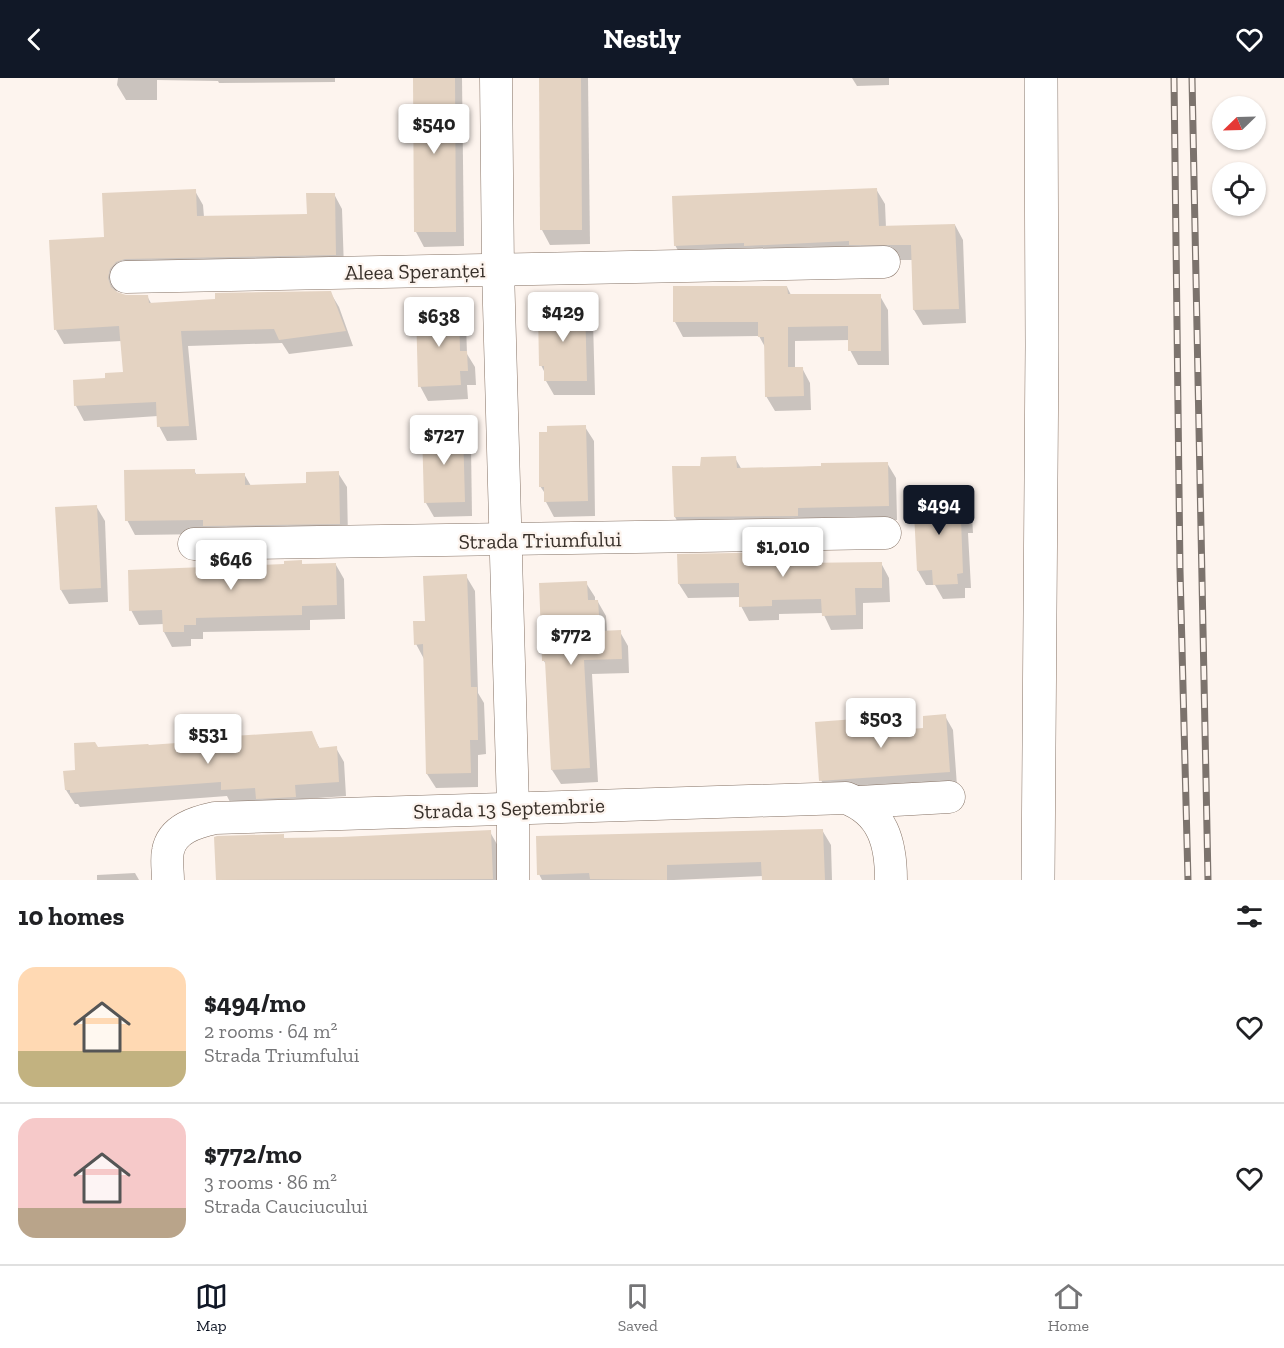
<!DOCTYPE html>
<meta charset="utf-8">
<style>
body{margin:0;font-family:"Zilla Slab",serif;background:#f6f6f6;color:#202124;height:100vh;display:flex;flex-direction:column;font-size:22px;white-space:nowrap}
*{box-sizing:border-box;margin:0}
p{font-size:20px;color:#757577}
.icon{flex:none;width:33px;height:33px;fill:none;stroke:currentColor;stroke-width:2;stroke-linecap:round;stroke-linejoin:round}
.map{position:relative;height:802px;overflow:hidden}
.panel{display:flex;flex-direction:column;background:#fff;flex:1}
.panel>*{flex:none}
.needle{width:39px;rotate:247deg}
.controls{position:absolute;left:1212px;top:18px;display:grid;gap:12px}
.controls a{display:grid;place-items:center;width:54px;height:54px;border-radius:50%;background:#fff;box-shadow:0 2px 4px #0004;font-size:30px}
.price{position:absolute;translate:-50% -51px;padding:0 14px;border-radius:6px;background:#fff;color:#222;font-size:20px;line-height:39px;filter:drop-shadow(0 2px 3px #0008)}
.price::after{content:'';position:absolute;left:50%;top:36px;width:18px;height:14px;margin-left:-9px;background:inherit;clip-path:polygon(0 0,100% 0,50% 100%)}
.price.active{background:#111827;color:#fff}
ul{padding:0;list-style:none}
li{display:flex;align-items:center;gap:18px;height:150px;padding:0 18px}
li+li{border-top:2px solid #e0e0e0}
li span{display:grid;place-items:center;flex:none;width:168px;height:120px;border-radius:18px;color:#555}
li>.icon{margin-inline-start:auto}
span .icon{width:72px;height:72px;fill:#fffc;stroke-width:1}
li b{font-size:26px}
h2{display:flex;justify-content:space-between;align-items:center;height:72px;padding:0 18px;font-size:26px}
header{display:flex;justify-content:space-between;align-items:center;height:78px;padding:0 18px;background:#111827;color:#fff;font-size:27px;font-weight:700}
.menu{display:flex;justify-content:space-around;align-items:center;height:84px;border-top:2px solid #e0e0e0;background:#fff;font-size:16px;color:#757577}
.menu a{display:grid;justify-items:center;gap:3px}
.menu .active{color:#111827}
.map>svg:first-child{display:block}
</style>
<header><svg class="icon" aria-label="back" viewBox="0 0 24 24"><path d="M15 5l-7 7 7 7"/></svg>Nestly<svg class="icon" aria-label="heart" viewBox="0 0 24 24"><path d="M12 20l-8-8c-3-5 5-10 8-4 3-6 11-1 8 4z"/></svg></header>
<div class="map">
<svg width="1284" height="802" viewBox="0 0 1284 802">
<rect width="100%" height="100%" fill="#fdf4ee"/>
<!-- shadow -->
<g fill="#0003">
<path d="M118,0h217v4l-116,1 -1,-2 -61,-1v20h-31l-9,-15z"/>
<path d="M414,0h48l2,168 -40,1 -8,-15z"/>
<path d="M540,0h48l2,166 -40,1 -8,-15z"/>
<path d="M852,0h37v7l-32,1z"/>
<path d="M876,111l9,15 1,24 69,-3 8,15 3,83 -43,2 -9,-15 -1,-50h-230l-8,-15z"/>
<path d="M195,113l8,14 1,12 104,-1 26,-22 8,15 2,60 -226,14 -2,11 10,2h21l5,9 178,-13 9,15 14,39 -64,8 -7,-11 -94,3 9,94 -30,1 -8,-15 -1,-10 -74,5 -8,-15 -2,-24 33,-2 17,-6 -2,-33 -58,3 -8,-14 50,-92z"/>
<path d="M787,209l4,8 89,1 8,14 1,55h-31l-8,-15v-10l-55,1v28l7,-1 8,15 1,27 -36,1 -9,-15 -1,-49 -6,-11 -76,1 -8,-15v-34z"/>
<path d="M585,228l8,15 2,74h-41l-8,-14 -1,-8 -4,-8z"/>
<path d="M458,231l8,15 1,30 8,13 1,18h-9l1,14 -40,2 -8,-15z"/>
<path d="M585,349l9,14 1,75 -41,1 -8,-15v-7l-6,-9z"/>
<path d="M462,353l9,14 1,71 -38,1 -8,-14z"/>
<path d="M735,380l7,12 145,-7 9,15 1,42 -92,3 -122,9 -8,-15 27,-50z"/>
<path d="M194,392l3,6 47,-2 7,12 57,-1 30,-12 9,14 1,51 -138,-4 -75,1 -8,-15z"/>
<path d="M963,423l9,15 1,17h-5l3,55h-6v10l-22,1 -8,-14h-9l-8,-14z"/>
<path d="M96,428l9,15 3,81 -39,2 -8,-14z"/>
<path d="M795,476l7,11 79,-2 8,15 1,24 -27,1v26l-32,1 -8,-17 -44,1v6l-30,1 -8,-15 -1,-9 -52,1 -9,-14z"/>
<path d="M301,484l2,3h33l8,14 1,40 -35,1v10l-107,2v7h-12v7l-19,1 -8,-15v-8l-25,1 -8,-15z"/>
<path d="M466,498l9,15 3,102 6,10 2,51 -8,1v32l-42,1 -9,-14 -3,-115 -8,-15 10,-22z"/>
<path d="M586,505l9,14v5h3l8,14 1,16h13l8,14 1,27 -37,1 6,108 -37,2 -9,-14 -5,-104 -3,-5z"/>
<path d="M945,638l8,14 4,56 -128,9 -8,-15 60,-61 8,13 36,-2z"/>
<path d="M311,655l9,16 16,-1 8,14 2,34 -43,3 1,13 -73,-8 -4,-8 -147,11 -2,-3h-3l-9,-14 11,-19 20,-22 51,-2z"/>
<path d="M822,752l9,15 1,35h-69v-4l-89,4h-132l-3,-6z"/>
<path d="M490,754l8,14 2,34h-283l-1,-42 67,-3 2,5z"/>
<path d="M135,795l4,7h-42v-5z"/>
</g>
<!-- building -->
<g fill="#e4d3c2">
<path d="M413,0h42l1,154h-42z"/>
<path d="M539,0h42l1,152h-42z"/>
<path d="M877,110l2,38 76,-2 4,85 -46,1 -2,-65h-62v-4l-105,5v-3l-70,3 -2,-50z"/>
<path d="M196,111l1,27 110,-2 -1,-21h29l1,62 -211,4 -9,3 -6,7 -2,9 3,9 6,5 9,3h22l1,8 66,-4v-6l116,-2 15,40 -67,9 -5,-11 -93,2 8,95 -32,1 -1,-25 -82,4 -1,-26 32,-2v-5l18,-1 -4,-46 -65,4 -5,-90 55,-3 -2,-44z"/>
<path d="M673,208h114l1,8h93v57h-33v-25l-60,1v40h15l1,29 -39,1 -1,-60h-6v-15h-85z"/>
<path d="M585,226l2,77h-43v-15h-5l-1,-55h9l-1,-6z"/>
<path d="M459,230l1,43h7l1,20h-8l1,14 -43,2 -2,-78z"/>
<path d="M586,347l2,76 -44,1v-15h-5v-55h8v-6z"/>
<path d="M463,351l2,73 -41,1 -2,-73z"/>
<path d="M736,378l1,12 84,-2v-3l67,-1 1,44 -91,2v8h-2l-122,1 -2,-51h28l1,-9z"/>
<path d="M195,391v5l50,-1v12l61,-2v-11l33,-1 1,53 -137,2v-6l-78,1 -1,-51z"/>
<path d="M931,414l6,3 13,-2 14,7 1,19h-4l2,54 -6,1 1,10 -25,1 -1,-15 -15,1 -4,-78z"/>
<path d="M97,427l4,83 -41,2 -5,-83z"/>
<path d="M796,474l1,11 85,-1v26h-27l1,27 -34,1 -1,-17 -49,1v6l-33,1v-24l-61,1 -1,-30z"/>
<path d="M302,482v4l34,-1 1,42 -35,1v9l-106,3v7h-12v7h-21l-1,-22 -33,1 -1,-41 156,-6v-3z"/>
<path d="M467,496l4,113h6l1,53h-8l1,33 -45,1 -3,-130 -9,1 -1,-24h12l-2,-45z"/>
<path d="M587,503l1,19h10l2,31 21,-1 1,29 -38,1 6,108 -39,2 -6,-109h-3l-3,-78z"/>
<path d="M946,636l4,58 -131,9 -4,-59 67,-5 1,14 40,-3v-12z"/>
<path d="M312,653l7,17 18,-2 2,36 -44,3 1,12 -40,2 -1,-11 -34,2v-8l-151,11v-3h-5l-2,-19 12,-1 -1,-27 21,-1 3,5 50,-3 1,1 69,-5v-3z"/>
<path d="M823,751l2,51h-63l-1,-18 -94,3v15l-77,-1 -1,-6 -52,2 -1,-39z"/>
<path d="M491,752l2,49 -277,1 -2,-43 3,-1 67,-2v4l57,-1z"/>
</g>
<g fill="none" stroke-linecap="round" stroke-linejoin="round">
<defs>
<g id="street">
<path d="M496,0l2,191 15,538v73"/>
<path d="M126,199l758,-15"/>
<path d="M194,466l691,-11"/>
<path d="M859,724l90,-5"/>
<path d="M168,802c0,-9 -2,-20 0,-29 4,-22 28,-29 47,-33l631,-20c37,14 45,45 45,82"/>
</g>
<path id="secondary" d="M1038,802l4,-534 -1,-268"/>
</defs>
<!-- street casing -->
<use href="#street" stroke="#867366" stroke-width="33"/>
<!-- secondary casing -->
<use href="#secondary" stroke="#867366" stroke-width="34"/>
<!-- street -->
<use href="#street" stroke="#fff" stroke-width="32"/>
<!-- secondary -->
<use href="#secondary" stroke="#fff" stroke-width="33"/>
<defs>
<g id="rail">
<path d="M1174,0l6,492 8,310"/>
<path d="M1192,0l16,802"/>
</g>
</defs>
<!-- rail casing -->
<use href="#rail" stroke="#7c736d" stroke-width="7"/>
<!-- rail -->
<use href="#rail" stroke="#fdf4ee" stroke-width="4.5" stroke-dasharray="14" stroke-linecap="butt"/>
</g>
<g text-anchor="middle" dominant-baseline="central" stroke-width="4.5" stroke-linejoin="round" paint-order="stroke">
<!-- street labels -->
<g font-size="21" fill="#38302a" stroke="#fdf4ee">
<text transform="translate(415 193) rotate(-1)">Aleea Speranței</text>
<text transform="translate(540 462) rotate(-1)">Strada Triumfului</text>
<text transform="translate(509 730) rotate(-2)">Strada 13 Septembrie</text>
</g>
</g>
</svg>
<div class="controls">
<a><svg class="needle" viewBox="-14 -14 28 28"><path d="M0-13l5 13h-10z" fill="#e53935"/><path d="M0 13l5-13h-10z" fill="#757577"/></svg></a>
<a><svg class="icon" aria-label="locate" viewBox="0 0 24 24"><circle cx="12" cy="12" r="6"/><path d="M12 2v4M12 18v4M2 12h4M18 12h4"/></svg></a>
</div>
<b class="price" style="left:434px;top:77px">$540</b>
<b class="price" style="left:563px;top:265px">$429</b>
<b class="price" style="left:439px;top:270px">$638</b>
<b class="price" style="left:444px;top:388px">$727</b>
<b class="price active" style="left:939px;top:458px">$494</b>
<b class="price" style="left:783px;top:500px">$1,010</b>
<b class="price" style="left:231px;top:513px">$646</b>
<b class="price" style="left:571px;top:588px">$772</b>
<b class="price" style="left:881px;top:671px">$503</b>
<b class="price" style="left:208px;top:687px">$531</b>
</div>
<section class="panel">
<h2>10 homes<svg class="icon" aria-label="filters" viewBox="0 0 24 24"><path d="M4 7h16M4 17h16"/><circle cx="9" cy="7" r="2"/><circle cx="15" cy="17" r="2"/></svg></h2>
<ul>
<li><span style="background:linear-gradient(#ffd9b3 70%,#c2b280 0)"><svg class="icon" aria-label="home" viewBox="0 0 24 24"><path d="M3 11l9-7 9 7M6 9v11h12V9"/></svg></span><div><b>$494/mo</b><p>2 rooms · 64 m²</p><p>Strada Triumfului</p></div><svg class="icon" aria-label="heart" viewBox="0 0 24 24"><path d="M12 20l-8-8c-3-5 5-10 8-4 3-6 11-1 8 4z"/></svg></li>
<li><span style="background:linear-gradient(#f6c9c9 75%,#b9a48a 0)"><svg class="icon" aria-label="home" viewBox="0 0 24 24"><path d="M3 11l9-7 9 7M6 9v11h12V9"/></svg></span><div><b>$772/mo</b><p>3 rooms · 86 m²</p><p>Strada Cauciucului</p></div><svg class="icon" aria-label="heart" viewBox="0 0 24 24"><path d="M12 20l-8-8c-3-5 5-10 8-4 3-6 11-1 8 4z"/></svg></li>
</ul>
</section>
<nav class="menu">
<a class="active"><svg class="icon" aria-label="map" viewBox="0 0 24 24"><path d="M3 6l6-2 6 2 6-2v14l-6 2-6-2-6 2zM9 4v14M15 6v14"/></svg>Map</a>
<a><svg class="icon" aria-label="saved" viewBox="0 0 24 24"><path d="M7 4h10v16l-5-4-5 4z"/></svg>Saved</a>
<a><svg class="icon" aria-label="home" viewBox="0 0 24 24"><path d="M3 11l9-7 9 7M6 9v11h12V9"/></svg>Home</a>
</nav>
